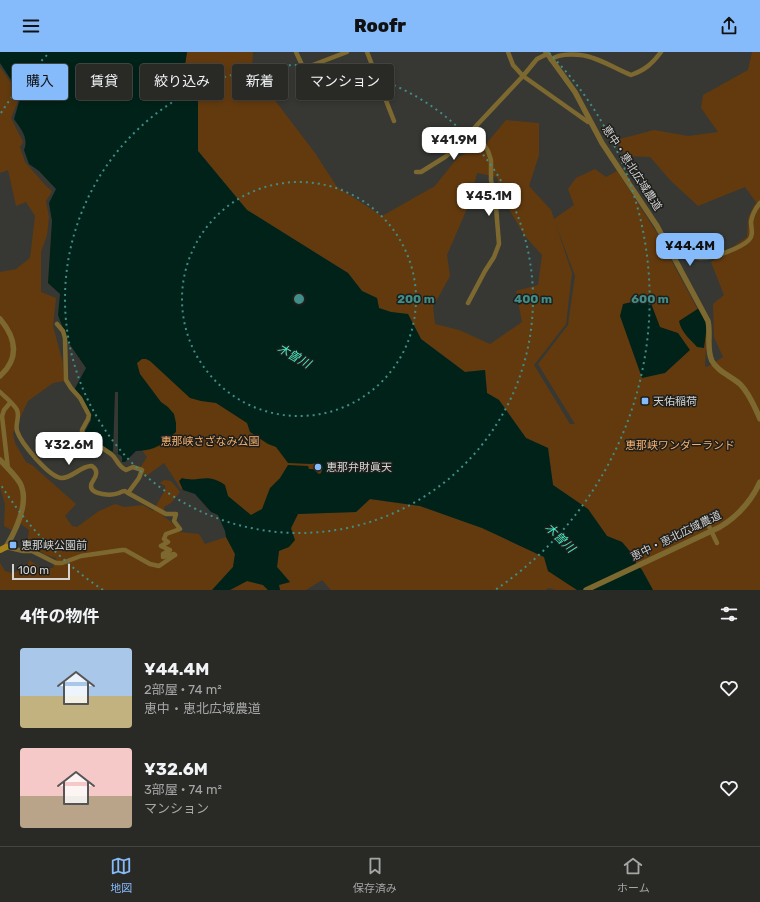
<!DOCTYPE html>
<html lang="ja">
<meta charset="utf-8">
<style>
body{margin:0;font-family:Rubik,"Noto Sans JP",sans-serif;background:#31322e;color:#f1f3f6;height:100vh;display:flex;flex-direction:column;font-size:15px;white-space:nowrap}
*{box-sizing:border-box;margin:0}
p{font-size:13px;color:#a5a7a7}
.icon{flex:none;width:22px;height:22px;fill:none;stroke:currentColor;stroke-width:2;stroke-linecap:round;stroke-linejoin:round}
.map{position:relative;height:538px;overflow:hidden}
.details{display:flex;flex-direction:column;background:#292a26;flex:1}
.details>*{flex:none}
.guide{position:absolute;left:12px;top:12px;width:400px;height:36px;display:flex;gap:8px}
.scale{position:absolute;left:12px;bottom:10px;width:58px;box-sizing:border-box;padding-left:4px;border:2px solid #d3d4d1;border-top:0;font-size:11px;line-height:14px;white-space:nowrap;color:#d3d4d1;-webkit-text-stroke:3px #1e1f1d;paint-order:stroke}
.price{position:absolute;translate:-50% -34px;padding:0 9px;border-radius:8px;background:#fff;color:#222;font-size:13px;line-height:26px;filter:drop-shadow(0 1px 2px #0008)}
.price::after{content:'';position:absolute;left:50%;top:24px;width:12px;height:9px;margin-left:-6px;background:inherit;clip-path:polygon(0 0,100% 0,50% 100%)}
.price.active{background:#86bbfb;color:#111}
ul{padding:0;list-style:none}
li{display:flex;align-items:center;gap:12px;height:100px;padding:0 20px}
li span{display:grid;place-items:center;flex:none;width:112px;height:80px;border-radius:4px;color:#555}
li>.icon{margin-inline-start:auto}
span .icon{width:48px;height:48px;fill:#fffc;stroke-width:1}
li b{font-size:17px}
h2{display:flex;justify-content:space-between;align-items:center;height:48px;padding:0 20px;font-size:17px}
.chip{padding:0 14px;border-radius:4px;background:#292a26;box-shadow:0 2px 6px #0003,0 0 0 1px #454643;font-size:14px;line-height:36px}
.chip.active{background:#86bbfb;color:#111}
header{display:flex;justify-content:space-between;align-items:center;height:52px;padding:0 20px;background:#86bbfb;color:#111;font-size:18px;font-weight:800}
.tab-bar{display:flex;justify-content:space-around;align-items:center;height:56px;border-top:1px solid #454643;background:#292a26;font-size:11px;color:#a5a7a7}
.tab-bar a{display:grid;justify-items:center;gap:2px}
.tab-bar .active{color:#86bbfb}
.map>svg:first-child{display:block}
</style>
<header><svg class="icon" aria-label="menu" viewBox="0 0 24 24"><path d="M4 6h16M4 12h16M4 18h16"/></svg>Roofr<svg class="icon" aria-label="share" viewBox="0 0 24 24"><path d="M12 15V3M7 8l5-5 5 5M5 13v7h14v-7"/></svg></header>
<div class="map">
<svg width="760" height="538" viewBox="0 0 760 538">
<rect width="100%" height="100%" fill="#373833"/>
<!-- green -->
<g fill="#633a0e" fill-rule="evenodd">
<path d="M187,0h66l-1,18 63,83 22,34 45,29 53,-30 23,-29 28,-13 20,-24 33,3v32l-10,31 22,24 3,9 20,-14 -6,-16 8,-11 19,-9 11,8 11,-6 38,59 51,95 1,7 -2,34 2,1 16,-10 -9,-20 -1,-33 11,-9 -13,-33 36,-25 1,-19 8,-16 -11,-15 -47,19 -27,-25 -21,-24 -25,-1 -9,-16 38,-10 34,6 30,-4 -17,-24 2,-13 45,-25 4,-18h8v538h-107l-11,-20 -6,-7 -3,-8 -11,-13 -15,-6 -19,-27 -35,-24 -5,-37 -22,-10 -27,-38 -12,-7 -2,-23 -20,2 -44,-33 -13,-25 -17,-2 -12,-4 -2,-10 -15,-7 -14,-18 -101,-63 -49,-59v-50l-15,-23zM477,121l20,4 4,18 23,40 18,20 -4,30 -22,6 6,31 -32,22 -31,-14 -24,-6 -2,-17 17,-31 -3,-21 22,-51zM555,170l20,54 -7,49 -30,39 37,60h-5l-36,-59 32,-41 6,-51z"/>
<path d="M0,15l20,29 -9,22 12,24 -3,5 5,15 21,24 6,5 -6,10 3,16 -2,18 -6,17v40l15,6 -3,28 10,37 1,18 -11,2 -25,18 -15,32 2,10 11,19 6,3 44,39 -11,12 7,10 5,1 22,-16 16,-7 9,3 19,-2 10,6 12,-21v-4l-5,-3 4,-3 7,1 9,11 -9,11 -7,4 -1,9 7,5 10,11 19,2 6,10 21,-7 9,17 -2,13 -21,23h-212v-27l5,8 7,2 15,-5 2,-8 5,3 6,5h13l3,-10 -10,-3 -19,-12 2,-13 -12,-9 -6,9 -7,-4 1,-22 -5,-16v-216l16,-3 14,-11 5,-42 -9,-14 -10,4 -8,-36 -8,3z"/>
<path d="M144,299l74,45 113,65 -8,19 -72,42 -45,-40 -25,7 -17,-26 -19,14 -5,-9 7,-11 -6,-8 -11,-82z"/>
<path d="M370,447l50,7 62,22 62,29 4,14 29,19h-21l-8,-2 -2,2h-215l-9,-10 -16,10h-26l-1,-5 11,-3 -13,-15 2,-17 10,-3 2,-19 7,-14 58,-2z"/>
<path d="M247,529l16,4 5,5h-38z"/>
</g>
<!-- water -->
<g fill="#002219">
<path d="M0,0h187l-4,26 15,23v50l49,59 101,63 14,18 15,7 2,10 12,4 17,2 13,25 44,33 20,-2 2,23 12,7 27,38 22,10 5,37 35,24 19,27 15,6 11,13 3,8 6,7 11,20h-76l-29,-19 -4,-14 -62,-29 -62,-22 -50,-7 -14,13 -58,2 -7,14 4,12 -6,7 -10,4 -2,16 13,15 -11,3 1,5h-12l-5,-5 -16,-4 -17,9h-18l21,-23 2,-13 -9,-17 -1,-6 -7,-16 -7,-3 -16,-18 -12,-4 -4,-9 3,-3c18,5 24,-6 43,7l3,11 23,19 11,-6 8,-21 10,-10 8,-13 20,1 1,3h4l6,5 2,-1 2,-6c-3,-4 -8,-4 -12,-3l-23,-1 -12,-16 -8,-3 -18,-12 -3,-9 -31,-20 -15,-2 -11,-3 -40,-37 -4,-2h-4l-5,4 3,11 21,28 7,5 6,7 2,9v9c-15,13 -19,18 -40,19l-11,11h-3v-5l-2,-2 -16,-7 -20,-15 7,-13 -1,-6 -16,-24 12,-22 -18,-26 -10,-27 2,-21 -12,-11 4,-62 -3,-18 7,-14 -17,-18 -10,-7 -5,-14c5,-12 -3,-21 -10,-31l7,-24 -21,-32z"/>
<path d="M649,246l11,29 18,6 12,17 -25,23 -23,5 -22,-62 3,-12z"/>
<path d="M699,256l8,17 -3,23 -7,-1c-7,-8 -16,-15 -18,-26z"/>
</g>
<!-- pier -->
<path fill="#373833" d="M115,340h3v62l-5,-2z"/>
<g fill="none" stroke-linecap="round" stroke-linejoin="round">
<!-- minor -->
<g stroke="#7d6930" stroke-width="4.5">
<path d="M296,0l7,15 2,1 42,-16"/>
<path d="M367,0l27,69"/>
<path d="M508,0l5,13 10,11 65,46h3"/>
<path d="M551,8c8,-8 32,-6 42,-2 13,4 25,12 38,17 14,-5 21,-11 30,-23"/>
<path d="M416,120h5l24,-15 13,-10 19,-22 46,-49 14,-17 10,-5"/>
<path d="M674,204c11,-5 15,1 26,2 12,1 41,-10 49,-18 5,-5 2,-12 2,-18 1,-7 5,-14 9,-19"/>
<path d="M468,251l17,-32 9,-14 5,-13 -3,-37 -5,-27v-20l-3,-9 -14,-22"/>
<path d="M0,340c5,5 14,12 17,18 3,7 -2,14 0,21 4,12 31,45 44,47 11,1 20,-13 31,-12 3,2 5,4 4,8 0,5 -5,7 -5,12 0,9 21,10 28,7 2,-1 3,-2 6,-2l3,2 11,-15 3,-8 -9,-3 -7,3c-10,-5 -8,-11 -15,-16 -10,-7 -20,-13 -29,-22v-2l6,-11 1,-4 -9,-17 -9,-10 -5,-8 -1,-42 -2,-7 -6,-7"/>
<path d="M8,417l-6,-53 2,-6 6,-7"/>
<path d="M128,441l38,21h10l-2,7 6,8 -14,5 -2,5 4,3 -7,4 9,4 -7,4v3l11,-3 1,1"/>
<path d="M6,495l17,4h9l24,12h6l19,-7 41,-6h3l25,14 9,2 16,-11"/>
</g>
<!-- tertiary -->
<g stroke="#7d6930" stroke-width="5.5">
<path d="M546,0l29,40 27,51 55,83 51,95c3,13 -2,28 4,40 6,11 19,15 28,23 9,9 15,23 20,35"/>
<path d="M0,267c16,19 20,39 0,57"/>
<path d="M0,408c7,7 15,15 20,23 10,19 -4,47 -14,64"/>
<path d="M586,538l134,-63c18,-11 31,-25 40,-45"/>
</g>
<!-- secondary -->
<path stroke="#a4841a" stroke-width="6" d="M0,498l6,-3"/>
<!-- minor-bridge -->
<path stroke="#7d6930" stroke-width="4.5" d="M704,464l13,27"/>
</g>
<!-- distance rings -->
<g fill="none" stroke="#408e87" stroke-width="2" stroke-dasharray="2 4">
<circle cx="299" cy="247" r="117"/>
<circle cx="299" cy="247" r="234"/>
<path d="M103 538A351 351 0 0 1 1 433M1 61A351 351 0 0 1 49 1M549 1A351 351 0 0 1 495 538"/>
</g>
<!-- markers -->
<g fill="#86bbfb" stroke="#1e1f1d" stroke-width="1.5">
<rect x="641" y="345" width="8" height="8" rx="2"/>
<circle cx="318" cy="415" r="4"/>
<rect x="9" y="489" width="8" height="8" rx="2"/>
</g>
<g text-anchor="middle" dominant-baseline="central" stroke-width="3" stroke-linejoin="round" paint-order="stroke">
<!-- street labels -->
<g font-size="11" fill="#d3d4d1" stroke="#1e1f1d">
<text transform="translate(632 116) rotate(57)">恵中・恵北広域農道</text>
<text transform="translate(676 484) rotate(-26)">恵中・恵北広域農道</text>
</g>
<!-- poi labels -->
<g font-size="11" fill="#d3d4d1" stroke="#1e1f1d" text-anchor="start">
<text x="653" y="349">天佑稲荷</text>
<text x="326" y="415">恵那弁財眞天</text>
<text x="21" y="493">恵那峡公園前</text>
</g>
<!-- park labels -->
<g font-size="11" fill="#f6af6d" stroke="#1e1f1d">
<text x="210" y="389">恵那峡さざなみ公園</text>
<text x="680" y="393">恵那峡ワンダーランド</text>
</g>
<!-- water labels -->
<g font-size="12" font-style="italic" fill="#41e8be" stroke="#1e1f1d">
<text transform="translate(294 304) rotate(30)">木曽川</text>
<text transform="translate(560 486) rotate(44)">木曽川</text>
</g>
</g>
<circle cx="299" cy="247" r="6" fill="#408e87" stroke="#1e1f1d" stroke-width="2"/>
<g font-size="12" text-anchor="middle" font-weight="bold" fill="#408e87" stroke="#1e1f1d" stroke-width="3" stroke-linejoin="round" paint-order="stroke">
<text x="416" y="251">200 m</text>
<text x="533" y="251">400 m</text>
<text x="650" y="251">600 m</text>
</g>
</svg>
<div class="scale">100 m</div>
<b class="price" style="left:454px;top:109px">¥41.9M</b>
<b class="price" style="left:489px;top:165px">¥45.1M</b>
<b class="price active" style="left:690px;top:215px">¥44.4M</b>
<b class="price" style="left:69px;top:414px">¥32.6M</b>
<div class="guide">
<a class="chip active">購入</a>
<a class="chip">賃貸</a>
<a class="chip">絞り込み</a>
<a class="chip">新着</a>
<a class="chip">マンション</a>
</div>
</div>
<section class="details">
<h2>4件の物件<svg class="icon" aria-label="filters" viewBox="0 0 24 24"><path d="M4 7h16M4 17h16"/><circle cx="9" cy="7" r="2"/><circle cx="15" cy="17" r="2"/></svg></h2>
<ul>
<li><span style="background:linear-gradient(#a9c7e8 60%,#c2b280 0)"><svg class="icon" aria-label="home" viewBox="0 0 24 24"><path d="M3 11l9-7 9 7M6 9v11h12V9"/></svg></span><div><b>¥44.4M</b><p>2部屋 · 74 m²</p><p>恵中・恵北広域農道</p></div><svg class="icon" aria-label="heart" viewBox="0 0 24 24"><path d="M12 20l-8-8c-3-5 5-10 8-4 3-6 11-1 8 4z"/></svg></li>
<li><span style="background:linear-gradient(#f6c9c9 60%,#b9a48a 0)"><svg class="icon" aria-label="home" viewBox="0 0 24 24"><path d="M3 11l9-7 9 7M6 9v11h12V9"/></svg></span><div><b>¥32.6M</b><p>3部屋 · 74 m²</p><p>マンション</p></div><svg class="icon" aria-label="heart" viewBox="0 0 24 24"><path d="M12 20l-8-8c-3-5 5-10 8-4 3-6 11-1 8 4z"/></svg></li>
</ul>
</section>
<nav class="tab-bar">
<a class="active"><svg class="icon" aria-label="map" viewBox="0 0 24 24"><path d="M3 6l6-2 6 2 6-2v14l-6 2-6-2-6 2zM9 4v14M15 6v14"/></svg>地図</a>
<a><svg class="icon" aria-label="saved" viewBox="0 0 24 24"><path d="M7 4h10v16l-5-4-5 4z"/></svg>保存済み</a>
<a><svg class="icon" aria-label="home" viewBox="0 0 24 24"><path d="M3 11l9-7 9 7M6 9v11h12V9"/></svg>ホーム</a>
</nav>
